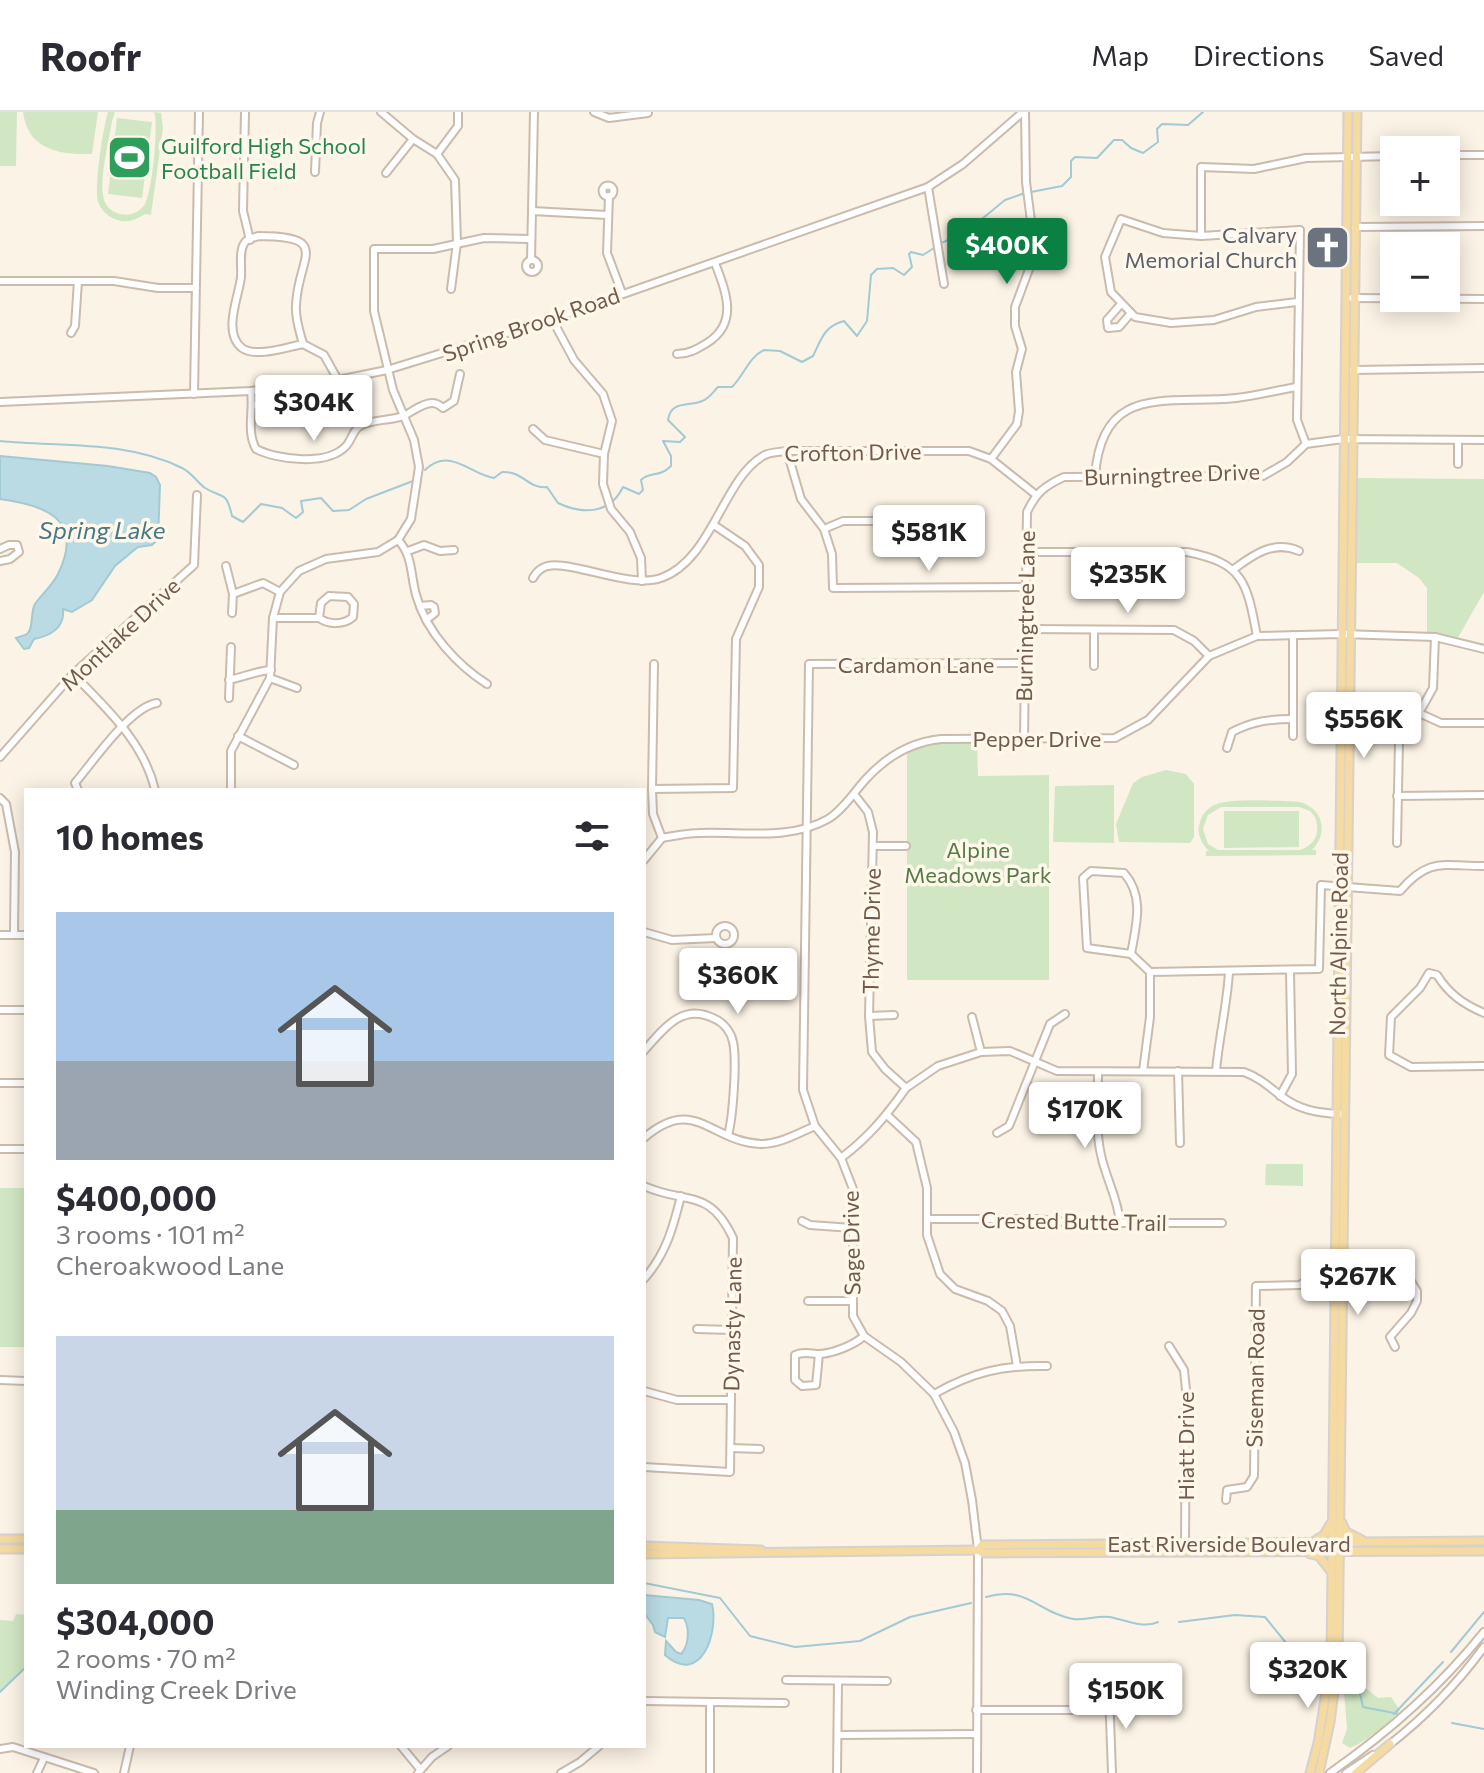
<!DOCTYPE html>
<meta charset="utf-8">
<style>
body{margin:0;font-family:Commissioner,sans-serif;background:#f7f7f7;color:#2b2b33;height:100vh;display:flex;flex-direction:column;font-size:30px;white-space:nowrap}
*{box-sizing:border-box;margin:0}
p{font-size:26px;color:#7c7c81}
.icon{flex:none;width:44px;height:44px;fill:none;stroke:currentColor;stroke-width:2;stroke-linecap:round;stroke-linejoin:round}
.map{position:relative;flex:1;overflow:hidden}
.details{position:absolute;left:24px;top:676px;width:622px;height:960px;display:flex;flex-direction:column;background:#fff;border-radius:0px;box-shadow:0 4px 20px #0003}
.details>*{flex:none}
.buttons{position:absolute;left:1380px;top:24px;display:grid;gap:16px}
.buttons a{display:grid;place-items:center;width:80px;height:80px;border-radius:0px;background:#fff;box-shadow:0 4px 20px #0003;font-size:40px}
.price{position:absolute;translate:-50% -68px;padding:0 18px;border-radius:8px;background:#fff;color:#222;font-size:26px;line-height:52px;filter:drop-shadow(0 2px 4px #0008)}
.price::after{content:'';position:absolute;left:50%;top:48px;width:24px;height:18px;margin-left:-12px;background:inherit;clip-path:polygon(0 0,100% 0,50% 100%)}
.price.selected{background:#0b8043;color:#fff}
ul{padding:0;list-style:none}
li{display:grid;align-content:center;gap:16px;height:424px;padding:0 32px}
li span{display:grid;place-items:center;height:248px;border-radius:0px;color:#555}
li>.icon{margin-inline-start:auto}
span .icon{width:144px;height:144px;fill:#fffc;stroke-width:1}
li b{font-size:34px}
h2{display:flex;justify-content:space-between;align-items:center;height:96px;padding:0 32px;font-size:34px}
header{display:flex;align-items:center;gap:48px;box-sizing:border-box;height:112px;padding:0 40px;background:#fff;border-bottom:2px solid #e1e1e2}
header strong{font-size:38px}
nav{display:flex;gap:44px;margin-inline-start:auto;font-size:28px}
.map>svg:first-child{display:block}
</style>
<header>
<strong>Roofr</strong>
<nav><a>Map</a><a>Directions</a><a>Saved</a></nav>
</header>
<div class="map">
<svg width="1484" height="1661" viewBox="0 0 1484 1661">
<rect width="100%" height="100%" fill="#fbf3e5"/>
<!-- green -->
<g fill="#d1e7c4" fill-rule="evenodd">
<path d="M0,0h17l-1,54h-16z"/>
<path d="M23,0h75l-6,42c-33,1 -64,-4 -69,-42z"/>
<path d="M108,0h7l-3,9c-3,21 -12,53 -9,74 2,21 31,27 42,9 7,-11 14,-80 9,-92l7,1 2,15 -12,87 -6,-1c-9,6 -19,10 -30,5 -8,-3 -15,-10 -17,-18 -4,-13 5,-74 10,-89z"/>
<path d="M117,6l35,4 -10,76 -34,-4z"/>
<path d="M1356,366l128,1v113l-28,49 -12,-7 -17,-1v-45l-8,-10 -22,-15h-40z"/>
<path d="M939,630h38l1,34 71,-1v205h-142v-229z"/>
<path d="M1166,658l20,4 8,10v53l-4,6 -71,-1 -3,-18 17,-41 9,-6z"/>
<path d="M1114,673v58l-61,-1 2,-56z"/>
<path d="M1300,690c23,7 29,30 12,48h4v5l-110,1v-5h3c-8,-8 -13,-18 -9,-29 2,-8 8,-15 17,-18 16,-6 64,-3 83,-2zM1221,695h78l11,4 5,6c6,16 0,28 -15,33h-82l-10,-6 -5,-15 5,-14z"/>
<path d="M1224,699h75v36l-75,1z"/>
<path d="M1266,1052h37v22l-38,-1z"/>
<rect x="0" y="1076" width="26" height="159"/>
<path d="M16,1502l10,1v52l-26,25v-72l13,1z"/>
<path d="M1353,1566l25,20 13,-1 9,13c-10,13 -35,32 -50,38l-8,-5 5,-14 -4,-50z"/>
</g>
<!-- water -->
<g fill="#badbe3" stroke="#a1cad4" stroke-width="2">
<path d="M0,344l108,10 42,7 6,4 4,8 -2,54 -6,6 -14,2 -5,4 -18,15 -23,34 -20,12 -9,-3c2,18 -12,27 -29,30l-5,9 -5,1 -8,-11c4,-2 8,-2 11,-4 7,-5 3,-22 8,-30 7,-10 17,-18 23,-30 27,-55 -13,-69 -58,-75z"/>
<path d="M644,1483l55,5 13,4c7,28 -11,83 -47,51l1,-14 10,11 5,2c8,-9 9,-25 3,-36h-16l-3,19 -10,-5 -2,-7 -9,-12z"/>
</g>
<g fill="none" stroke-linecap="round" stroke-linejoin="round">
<!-- stream -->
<g stroke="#a1cad4" stroke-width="2">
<path d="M1031,80l31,-6 9,-9v-16l4,-4 22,1 17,-18h8l9,8 12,5 15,-11 -1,-13 5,-5 26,1 15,-13"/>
<path d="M939,132l27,-12 39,-32 20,-7"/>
<path d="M0,329c60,6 126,-1 182,27 9,4 15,14 23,20 18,11 21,2 27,28l11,6 18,-18 21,4 14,10 7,-6 -2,-11 20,-3 12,13 16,-1 17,-11 47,-18"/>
<path d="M425,358c25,-24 46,5 69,8l8,-6c22,-1 25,17 45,15l11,16c25,12 52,11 65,-16l16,7 4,-4 -2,-10c9,-9 18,-2 30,-14v-10l-8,-15 17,1 5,-5 -17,-17c3,-20 20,-13 34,-19 7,-2 11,-9 16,-14h14c13,-13 16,-29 32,-37l16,1 22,11 11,-6c8,-16 11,-30 31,-35l13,15 10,-15 4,-46 6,-6 16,-1 11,7 8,-8 -3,-13 2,-2 12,3 11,-7"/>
<path d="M644,1471l76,15 30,38 45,11 65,-6 50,-24 61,-14"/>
<path d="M986,1485c42,-12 50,15 87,22 12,2 24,-4 37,-2 15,3 33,12 48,5"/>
<path d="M1179,1510l56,-7 30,2 30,37"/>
<path d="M1451,1540l33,-40"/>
<path d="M1349,1575l11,7 3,13 36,7"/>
<path d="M0,1580l26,-25"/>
<path d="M1394,1602l49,-52"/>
<path d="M1452,1611l32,6"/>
</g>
<defs>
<g id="minor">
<path d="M245,0l-2,99 7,29"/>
<path d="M381,0l32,27 24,15 18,26 2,63 -6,46"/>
<path d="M594,0l15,6 39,-5"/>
<path d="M437,42l21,-28v-14"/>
<path d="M1446,43h38"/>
<path d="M315,60l2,-49 3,-11"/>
<path d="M386,61l27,-34"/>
<circle cx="608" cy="79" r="5.5"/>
<path d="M928,75l16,97"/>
<path d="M609,84l-2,57 15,40"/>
<path d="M532,99l75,4"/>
<path d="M1355,115l129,-1"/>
<path d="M258,124c76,0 39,22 38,70 -1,13 4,26 7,38 -16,3 -47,14 -61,4 -20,-15 -3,-52 -1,-71 1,-10 -3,-28 5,-36 3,-3 8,-3 12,-5z"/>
<path d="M1201,124v-69l53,2 52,-11 88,-2"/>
<circle cx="532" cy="154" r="6"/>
<path d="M531,148l3,-148"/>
<path d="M0,169h114l44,7h37"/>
<path d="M1352,186l132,1"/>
<path d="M1297,190l-41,5 -42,13 -43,3 -36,-6 -24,-25 -6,-35 16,-38 42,14 38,3 99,-6 -3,190 9,24"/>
<path d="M1121,192l-14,16 1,8 11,-1 12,-14"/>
<path d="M552,207l22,41 29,34 9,27 -8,33 -1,30 8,25 19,23 11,26 1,23"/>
<path d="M71,221l4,-7 3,-45"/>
<path d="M303,232l21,11 14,25"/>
<path d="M677,242c12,0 20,-5 30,-11 32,-20 19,-51 8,-80"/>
<path d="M1353,258l131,-2"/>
<path d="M251,279c3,20 -5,40 5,58 21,11 72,17 90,-3 6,-6 6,-15 14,-20 12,-7 30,-5 43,-10 9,-4 19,-13 29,-13 6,0 7,2 11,5l11,-7 6,-27"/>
<path d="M194,282l5,-282"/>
<path d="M0,290l251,-11 87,-11 49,-10 165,-51 376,-132 35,-23 60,-52"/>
<path d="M254,293l58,-9"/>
<path d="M533,317l12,11 59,14"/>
<path d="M1458,328v24"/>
<path d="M787,339l14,48 23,30 8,25 1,34 192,-1"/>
<path d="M991,347l26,-35 2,-13 -3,-39 6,-23 -7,-23v-19l16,-43v-43l-5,-39 -1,-70"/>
<path d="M1095,364c7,-94 72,-71 141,-78 20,-2 41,-8 61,-11"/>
<path d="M824,417l19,-8h111"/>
<path d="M398,428c16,17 12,37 19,58 10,34 40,67 70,86"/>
<path d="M0,437l9,-4h8l2,7 -9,7 -10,2"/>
<path d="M408,439l16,-6 16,6 14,-1"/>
<path d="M1026,440h161c57,11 60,31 70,84"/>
<path d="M226,454l7,28 -1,19"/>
<path d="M1234,457c20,-15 40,-29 65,-18"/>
<path d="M533,466c2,-3 4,-7 8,-9 19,-15 85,21 120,9 51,-18 62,-99 102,-122 6,-4 17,-4 24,-5h182l22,8 44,35"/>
<path d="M233,482l30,-11 17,9 19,-21 27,-12 52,-7 20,-12 13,-21 8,-52 -5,-27 -21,-50 -19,-79v-62h59l51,-11 45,1"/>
<path d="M420,494l11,-1 3,2 1,6 -9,7"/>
<path d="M273,506h46c10,7 25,7 34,-1l1,-13 -6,-7 -19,-1 -8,7 -2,15"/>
<path d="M1026,517l148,1 20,11 15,15"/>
<path d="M1094,519v35"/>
<path d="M1293,523v101"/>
<path d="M654,552l-2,125 1,25 9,24"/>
<path d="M73,562c33,34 71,68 82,116"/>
<path d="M270,566l27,10"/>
<path d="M229,568c15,-3 27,-9 42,-10"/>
<path d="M229,586l2,-51"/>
<path d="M1419,601l22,10h43"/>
<path d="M238,624l56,29"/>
<path d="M1024,627l3,-227c9,-19 17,-26 37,-35l199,-1 24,-14 19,-18 37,-5 141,1"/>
<path d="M1227,636l5,-16c21,-11 38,-13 61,-13"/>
<path d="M0,645l73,-83 121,-109 3,-70"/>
<path d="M652,677l81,-1 3,-149 23,-52v-22l-14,-19 -31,-21"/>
<path d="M78,678l-3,-7c18,-21 55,-76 82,-80"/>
<path d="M231,678v-39l39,-73 3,-60 7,-26"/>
<path d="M1397,684l87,-1"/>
<path d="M0,686l6,6 9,48 -1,83"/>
<path d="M1397,731l2,-102 20,-28 14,-25 2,-51"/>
<path d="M873,734h33"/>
<path d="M644,748l18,-22c12,-2 25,-5 37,-5 41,-2 91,8 129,-14 15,-9 26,-27 38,-40 21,-23 45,-37 75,-40l174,-1 33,-18 61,-64 48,-20 84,-2 94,3 49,12"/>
<path d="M1091,759l33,2c21,24 12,52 7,81l-44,-6 -4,-70z"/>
<circle cx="725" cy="823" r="9"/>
<path d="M644,820l28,8 44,-2"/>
<path d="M0,823h26"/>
<path d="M1131,842l19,18 169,-3 2,-84 79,6c29,-34 43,-25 84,-25"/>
<path d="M0,898h26"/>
<path d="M1484,901c-21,-9 -35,-19 -47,-38l-8,-2 -9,15 -29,29 -2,38 22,12 73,-1"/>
<path d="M869,904l25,-1"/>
<path d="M972,905l9,35"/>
<path d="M644,939c20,-23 39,-49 71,-32 9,4 16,13 18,23 4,18 0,75 -5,93"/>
<path d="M1143,959l7,-54v-45"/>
<path d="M1178,959l2,72"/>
<path d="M1216,959c3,-34 11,-65 13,-99"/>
<path d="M1098,960c0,27 -3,57 3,83 5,24 17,43 19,68"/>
<path d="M0,971h26"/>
<path d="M906,976l32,-22 43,-14 29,-1 47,20 187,1c16,6 24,14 37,24 18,14 37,17 59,18"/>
<path d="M1280,984l12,-22 -2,-103"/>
<path d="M887,1003l29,27 11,46v47l13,39 15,15 33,12 14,10 8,15 7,40"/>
<path d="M997,1021l12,-7 41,-102 15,-10"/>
<path d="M644,1026c51,-44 66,4 117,6 19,0 38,-11 54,-18"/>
<path d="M0,1037h26"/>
<path d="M841,1046c27,-20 46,-43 65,-70l-21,-19 -13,-17 -3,-36 4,-184 -5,-20 -14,-18"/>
<path d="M644,1074c42,19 65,1 89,52l-3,234 -86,-5"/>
<path d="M927,1107h109l39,4h147"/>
<path d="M802,1109l8,4 42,3"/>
<path d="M644,1167c22,-25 29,-51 37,-83"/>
<path d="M808,1189h44"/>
<path d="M697,1217l35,1"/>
<path d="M1169,1234l15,24 2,20 -1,156"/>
<path d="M819,1242l-3,31 -14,1 -7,-6v-25c9,-4 16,-1 25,-1 14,-1 34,-9 44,-18"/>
<path d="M0,1268l26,1"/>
<path d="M644,1279l33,9h54"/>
<path d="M934,1282c39,-22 68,-29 113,-28"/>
<path d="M731,1336l29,1"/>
<path d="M1226,1388l1,-10 20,-3 7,-11 2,-190 44,-1 21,-15 75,1 14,9 7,11v10l-6,12 -21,24 5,10"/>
<path d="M786,1568l101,1"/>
<path d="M1109,1579l3,82"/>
<path d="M644,1589l141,2"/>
<path d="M976,1598h134"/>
<path d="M838,1623l138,-1"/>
<path d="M1389,1633c36,-28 68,-61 95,-98"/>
<path d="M401,1634l19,23"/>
<path d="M0,1637l13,-2 81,26"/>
<path d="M37,1661l7,-15"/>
<path d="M124,1661l6,-27"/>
<path d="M418,1661l14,-16 16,-11"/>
<path d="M561,1661l19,-11 19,-16"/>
<path d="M710,1661v-71"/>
<path d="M837,1661l1,-92"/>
<path d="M977,1661l1,-223 -6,-50 -7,-37 -11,-31 -20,-38 -33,-32 -37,-26 -11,-20v-127l-12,-31 -26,-32 -12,-36 6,-426 214,-1"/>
<path d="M1330,1661c59,-41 109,-85 154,-141"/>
<path d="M1346,1661l27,-18"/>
</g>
<g id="major">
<path d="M1342,1411l4,9 16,8"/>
<path d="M0,1427h26"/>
<path d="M1313,1430l11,-7 7,-12"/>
<path d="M644,1434l117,4"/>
<path d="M0,1437h26"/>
<path d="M978,1438l4,-5 502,-4"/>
<path d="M644,1442l334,-4 5,3 501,-2"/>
<path d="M1310,1442l9,2 11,14"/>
<path d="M1310,1661l8,-30 13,-82 17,-1549"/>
<path d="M1319,1661l11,-51 8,-61 19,-1549"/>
<path d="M1356,1661l34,-29"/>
</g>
</defs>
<!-- minor casing -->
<use href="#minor" stroke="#cbbbac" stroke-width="10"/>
<!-- major casing -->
<use href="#major" stroke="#d7d1cd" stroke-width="11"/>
<!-- minor -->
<use href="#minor" stroke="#fff" stroke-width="6"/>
<!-- major -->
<use href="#major" stroke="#f5daa1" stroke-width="7"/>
</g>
<!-- icons -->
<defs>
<symbol id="stadium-square" viewBox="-11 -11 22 22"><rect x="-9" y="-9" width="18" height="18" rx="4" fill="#2e9e5b" stroke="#fef7ea"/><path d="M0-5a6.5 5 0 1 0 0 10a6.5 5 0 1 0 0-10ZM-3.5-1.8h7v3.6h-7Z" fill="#fff"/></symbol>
<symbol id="church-square" viewBox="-11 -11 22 22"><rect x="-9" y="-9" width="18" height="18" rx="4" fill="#6b7280" stroke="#fef7ea"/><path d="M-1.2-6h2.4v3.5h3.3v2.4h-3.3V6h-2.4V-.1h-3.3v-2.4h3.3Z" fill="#fff"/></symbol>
</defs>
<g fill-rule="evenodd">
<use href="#stadium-square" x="104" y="20" width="51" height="51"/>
<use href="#church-square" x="1302" y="110" width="51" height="51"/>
</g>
<g text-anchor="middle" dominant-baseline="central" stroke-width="7" stroke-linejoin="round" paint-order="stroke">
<!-- leisure labels -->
<g font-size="22" fill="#27864d" stroke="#fef7ea" text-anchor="start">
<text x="161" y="33">Guilford High School<tspan x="161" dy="25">Football Field</tspan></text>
</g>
<!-- worship labels -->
<g font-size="22" fill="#5b616d" stroke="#fef7ea" text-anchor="end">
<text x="1297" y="122">Calvary<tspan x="1297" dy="25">Memorial Church</tspan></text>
</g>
<!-- street labels -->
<g font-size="22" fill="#715b4c" stroke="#fef7ea">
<text transform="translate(531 212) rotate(-19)">Spring Brook Road</text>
<text transform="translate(853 340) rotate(-1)">Crofton Drive</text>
<text transform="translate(1172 362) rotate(-2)">Burningtree Drive</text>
<text transform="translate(1025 504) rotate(-89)">Burningtree Lane</text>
<text transform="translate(120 522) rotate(-43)">Montlake Drive</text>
<text x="916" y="552">Cardamon Lane</text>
<text x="1037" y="626">Pepper Drive</text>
<text transform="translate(871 819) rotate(-89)">Thyme Drive</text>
<text transform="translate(1338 832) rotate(-89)">North Alpine Road</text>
<text transform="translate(1074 1109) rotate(1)">Crested Butte Trail</text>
<text transform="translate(851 1131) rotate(-91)">Sage Drive</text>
<text transform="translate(732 1212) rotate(-89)">Dynasty Lane</text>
<text transform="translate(1255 1266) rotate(-89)">Siseman Road</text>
<text transform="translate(1185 1334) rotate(-90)">Hiatt Drive</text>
<text x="1229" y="1431">East Riverside Boulevard</text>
</g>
<!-- park labels -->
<g font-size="22" fill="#547c47" stroke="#fef7ea">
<text x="978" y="737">Alpine<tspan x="978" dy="25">Meadows Park</tspan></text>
</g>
<!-- water labels -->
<g font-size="24" font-style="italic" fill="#477784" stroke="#fef7ea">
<text x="102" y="417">Spring Lake</text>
</g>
</g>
</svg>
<div class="buttons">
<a>+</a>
<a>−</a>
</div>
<b class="price selected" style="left:1007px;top:174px">$400K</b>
<b class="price" style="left:314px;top:331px">$304K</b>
<b class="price" style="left:929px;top:461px">$581K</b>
<b class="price" style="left:1128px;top:503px">$235K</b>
<b class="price" style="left:1364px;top:648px">$556K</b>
<b class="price" style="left:738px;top:904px">$360K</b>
<b class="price" style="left:1085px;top:1038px">$170K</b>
<b class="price" style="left:1358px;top:1205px">$267K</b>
<b class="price" style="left:1308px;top:1598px">$320K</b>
<b class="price" style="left:1126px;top:1619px">$150K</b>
<section class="details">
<h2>10 homes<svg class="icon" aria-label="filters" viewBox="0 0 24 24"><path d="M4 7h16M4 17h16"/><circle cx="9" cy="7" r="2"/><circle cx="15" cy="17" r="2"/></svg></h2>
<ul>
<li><span style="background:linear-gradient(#a9c7e8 60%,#9aa5b1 0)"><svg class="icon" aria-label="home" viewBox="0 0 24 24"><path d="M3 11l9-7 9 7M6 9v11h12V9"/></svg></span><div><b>$400,000</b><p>3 rooms · 101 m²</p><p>Cheroakwood Lane</p></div></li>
<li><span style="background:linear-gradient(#c9d6e8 70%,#7fa58c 0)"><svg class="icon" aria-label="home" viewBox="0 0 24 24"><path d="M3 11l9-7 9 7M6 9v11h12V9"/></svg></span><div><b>$304,000</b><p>2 rooms · 70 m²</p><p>Winding Creek Drive</p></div></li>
</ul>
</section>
</div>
